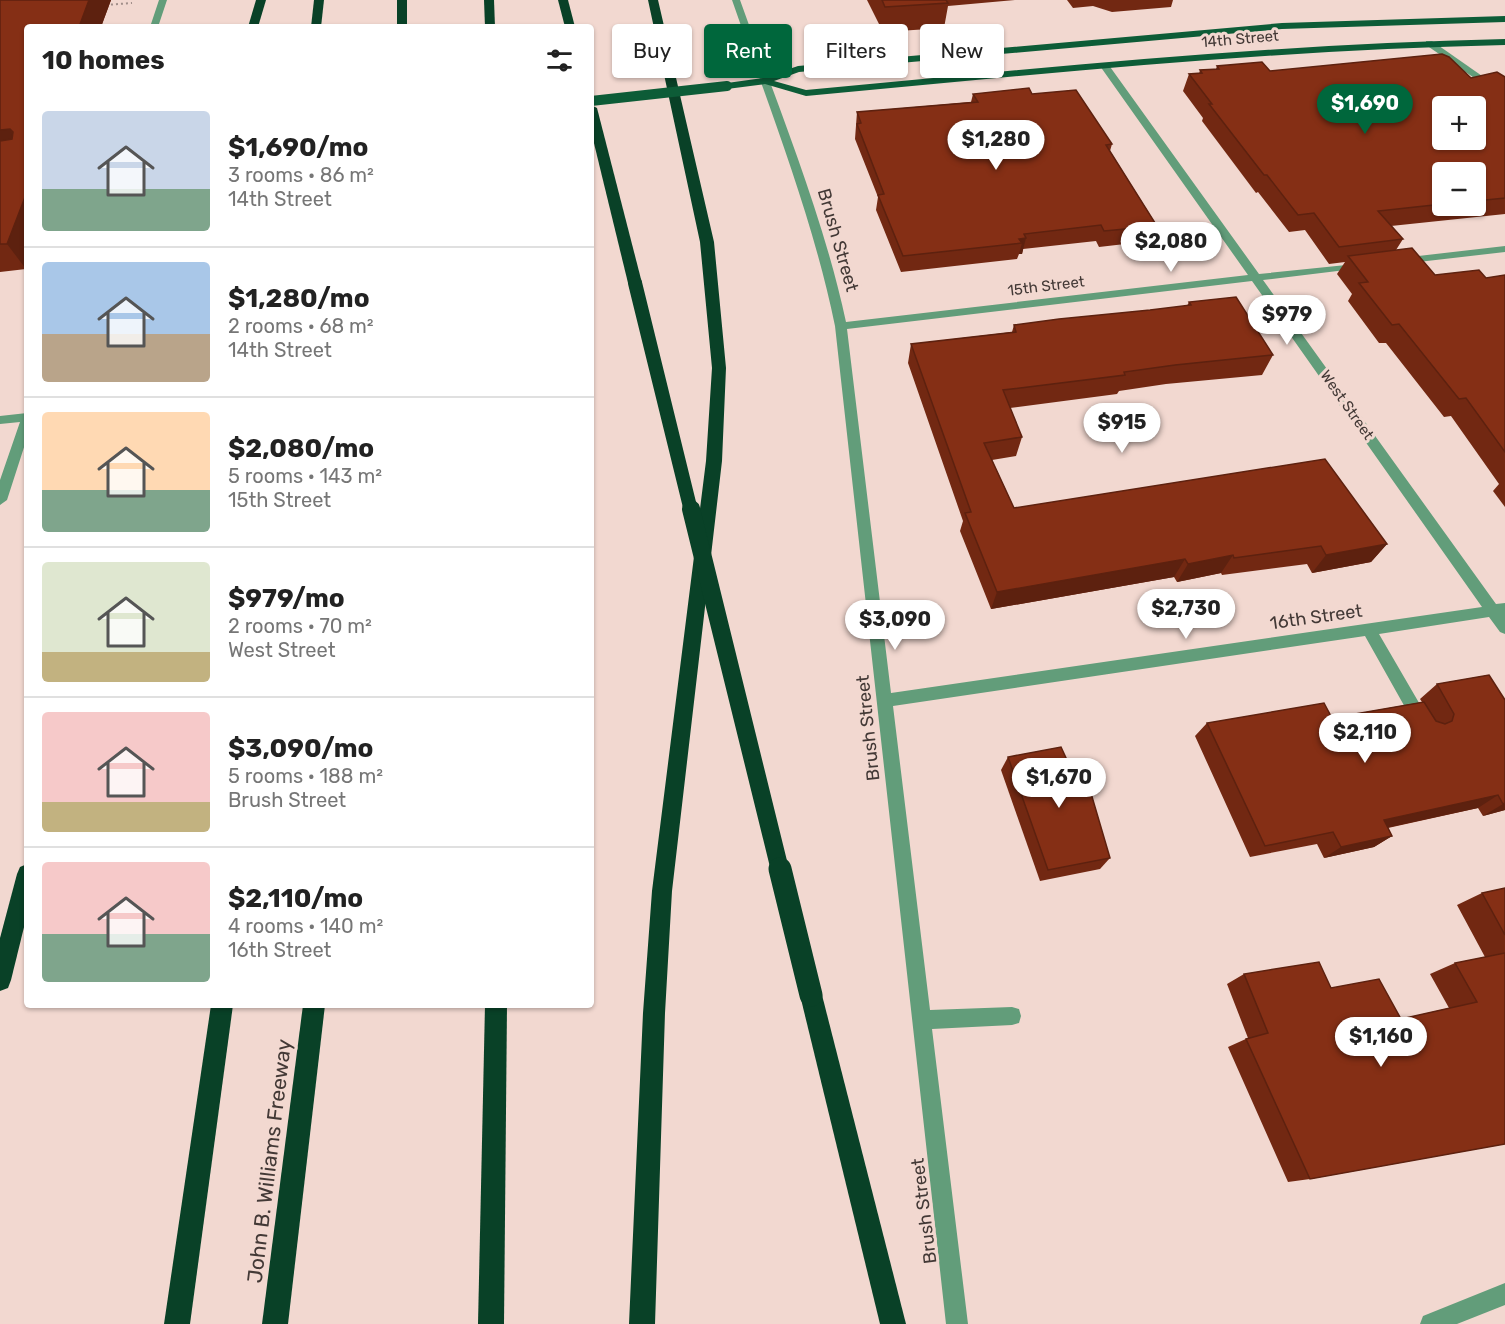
<!DOCTYPE html>
<meta charset="utf-8">
<style>
body{margin:0;font-family:Rubik,sans-serif;background:#f6f6f6;color:#222;height:100vh;display:flex;flex-direction:column;font-size:22px;white-space:nowrap}
*{box-sizing:border-box;margin:0}
p{font-size:20px;color:#767676}
.icon{flex:none;width:33px;height:33px;fill:none;stroke:currentColor;stroke-width:2;stroke-linecap:round;stroke-linejoin:round}
.map{position:relative;flex:1;overflow:hidden}
.details{position:absolute;left:24px;top:24px;width:570px;height:984px;display:flex;flex-direction:column;background:#fff;border-radius:6px;box-shadow:0 2px 4px #0004}
.details>*{flex:none}
.banner{position:absolute;left:612px;top:24px;width:570px;height:54px;display:flex;gap:12px}
.fabs{position:absolute;left:1432px;top:96px;display:grid;gap:12px}
.fabs a{display:grid;place-items:center;width:54px;height:54px;border-radius:6px;background:#fff;box-shadow:0 2px 4px #0004;font-size:30px}
.price{position:absolute;translate:-50% -51px;padding:0 14px;border-radius:21px;background:#fff;color:#222;font-size:20px;line-height:39px;filter:drop-shadow(0 2px 3px #0008)}
.price::after{content:'';position:absolute;left:50%;top:36px;width:18px;height:14px;margin-left:-9px;background:inherit;clip-path:polygon(0 0,100% 0,50% 100%)}
.price.active{background:#00673c;color:#fff}
ul{padding:0;list-style:none}
li{display:flex;align-items:center;gap:18px;height:150px;padding:0 18px}
li+li{border-top:2px solid #e0e0e0}
li span{display:grid;place-items:center;flex:none;width:168px;height:120px;border-radius:6px;color:#555}
li>.icon{margin-inline-start:auto}
span .icon{width:72px;height:72px;fill:#fffc;stroke-width:1}
li b{font-size:26px}
h2{display:flex;justify-content:space-between;align-items:center;height:72px;padding:0 18px;font-size:26px}
.chip{padding:0 21px;border-radius:6px;background:#fff;box-shadow:0 2px 4px #0004;font-size:21px;line-height:54px}
.chip.active{background:#00673c;color:#fff}
.map>svg:first-child{display:block}
</style>
<div class="map">
<svg width="1505" height="1324" viewBox="0 0 1505 1324">
<rect width="100%" height="100%" fill="#f2d8d0"/>
<g fill="none" stroke-linecap="round" stroke-linejoin="round">
<!-- path -->
<path stroke="#a18e89" stroke-width="2" stroke-dasharray="2 3" stroke-linecap="butt" d="M106,5l26,-2"/>
<!-- minor -->
<g fill="#629d7a" fill-rule="evenodd">
<path d="M159,0h8l-9,27h-8z"/>
<path d="M732,0h8c38,107 82,211 106,322l402,-47 -148,-209 8,-2 151,210 107,-11 2,2 -6,3 -99,12 233,324 9,-1v31l-5,-2 -11,-15 -110,17 50,86 -2,5 -6,2 -6,-2 -50,-89 -472,70 37,304 82,-3 7,2 2,7 -2,7 -7,2 -80,4 36,295h-22l-111,-998c-23,-112 -66,-218 -103,-326zM1252,281l230,326 -591,86 -44,-364z"/>
<path d="M1426,41h6l73,51v7l-79,-54z"/>
<path d="M1505,246v6l-104,12 -6,-3 6,-3z"/>
<path d="M27,413v25l-20,62 -7,5v-25l20,-58 -20,2v-8z"/>
<path d="M1505,1283v22l-48,19h-37l3,-8z"/>
</g>
<!-- major -->
<path fill="#0d5c37" fill-rule="evenodd" d="M1505,16v6l-223,7 -483,43 -25,9 32,9c233,-22 465,-46 699,-51v6c-234,5 -466,29 -699,51l-41,-12 -38,5 -5,-3 5,-3 36,-5 35,-12 484,-43z"/>
<!-- highway -->
<g fill="#094127" fill-rule="evenodd">
<path d="M256,0h10l-8,27h-10z"/>
<path d="M314,0h10l-3,27h-10z"/>
<rect x="397" y="0" width="10" height="27"/>
<path d="M484,0h10l1,27h-10z"/>
<path d="M558,0h10l7,27h-10z"/>
<path d="M648,0h10l56,242 12,126 -4,93 -50,430 -7,122 -10,311h-26l14,-311 9,-122 54,-430 6,-93 -12,-126z"/>
<path d="M591,105l6,3 45,175 -7,4 -7,-4 -37,-152z"/>
<path d="M27,864v51l-16,65 -3,8 -8,3v-53l17,-64 3,-7z"/>
<path d="M811,984l8,3 3,8 84,329h-26l-80,-329 3,-8z"/>
<path d="M211,1005h22l-43,319h-26z"/>
<path d="M303,1005h22l-37,319h-26z"/>
<path d="M485,1005h22l-3,319h-26z"/>
</g>
<!-- major-bridge -->
<path stroke="#0d5c37" stroke-width="10" d="M591,101l136,-15"/>
<!-- highway-bridge-far2 -->
<path stroke="#094127" stroke-width="14" d="M635,283l56,228"/>
<!-- highway-bridge-far1 -->
<path stroke="#094127" stroke-width="18" d="M691,509l89,361"/>
<!-- highway-bridge -->
<path stroke="#094127" stroke-width="23" d="M780,869l31,126"/>
</g>
<!-- wall -->
<g fill="#722812" fill-rule="evenodd">
<path d="M0,0h111l-10,27h-74v238l-1,4 -26,3z"/>
<path d="M867,0h148l-67,6 -4,22 -61,4z"/>
<path d="M1067,0h106l-2,7 -59,5 -19,-6 -20,2z"/>
<path d="M1217,66l53,5 201,7 34,-1v137l-114,12 12,13 -7,11 39,25 51,3 19,-3v232l-12,-16 6,-7 -48,-68 -7,1 -58,-74h-7l-31,-42 4,-7 -15,-20 8,-12 -16,2 -24,-34 -16,2 -31,-40 -2,1 -54,-72 1,-3 -20,-27 6,-17h10l1,-4 16,-1zM1443,172h33v34h-33z"/>
<path d="M973,94h59l80,50 -2,7 47,75 -6,15 -52,6 -3,-6 -73,8 -1,5h-3l-2,5 -116,13 -25,-62 2,-13 -23,-58 2,-27 114,-10z"/>
<path d="M1189,302l84,53 -11,20 -96,9 -47,7 -2,3 -107,14 12,29 -6,19 -24,4 22,48 373,36 -16,18 -59,11 -5,-9 -85,11 -1,-2 -44,9 -3,-5 -183,32 -31,-78 3,-10 -55,-158 3,-19 101,-12 2,-7 173,-19z"/>
<path d="M1489,675l16,135 -22,6 -5,-8 -90,20 4,8 -18,11 -50,11 -7,-14 -67,13 -55,-121 12,-13 125,-5 90,-16 -2,-3 17,-15z"/>
<path d="M1008,757l70,27 32,74 -10,11 -60,12 -39,-111z"/>
<path d="M1505,888v256l-195,35 -22,3 -60,-135 20,-9 -21,-54 17,-10 87,14 70,31 48,-11 -19,-34 25,-11 30,-6 -28,-52 25,-12z"/>
</g>
<!-- shaded-wall -->
<g fill="#5d210f">
<path d="M89,0h22l-10,27h-22z"/>
<path d="M10,129l17,26 -27,3v-28z"/>
<path d="M27,192v73l-1,4 -19,-25z"/>
<path d="M1026,238l-4,16h-3l3,-11 -3,-4z"/>
<path d="M1387,544l-16,18 -59,11 14,-18z"/>
<path d="M1233,555l-12,18 -44,9 11,-18z"/>
<path d="M1185,559l-11,18 -183,32 6,-17z"/>
<path d="M1498,795l-20,13 -111,24 17,-12z"/>
<path d="M1505,803v7l-22,6 20,-12z"/>
<path d="M1392,836l-18,11 -50,11 17,-11z"/>
</g>
<!-- building -->
<g fill="#852f15" stroke="#5d210f" stroke-width="1.5" fill-rule="evenodd">
<path d="M0,0h89l-10,27h-52v165l-20,52h-7v-103l12,-2 1,-7 -3,-3 -10,1z"/>
<path d="M882,0h64l2,3 -63,4z"/>
<path d="M1442,54l7,3 22,21 26,-6 8,5v121l-29,3v-29h-33v32l-65,7 25,28 -64,8 -25,-34 -16,2 -31,-40h-3l-55,-71h3l-23,-30 13,-1 -2,-3 19,-1 -2,-3 45,-4 8,9zM1443,106h33v34h-33z"/>
<path d="M1029,88l3,6 44,-4 36,54 -6,1 51,81 -53,5 -3,-6 -77,9 2,4 -7,1 3,4 -119,13 -25,-61 6,-1 -27,-70 4,-1 -4,-11 121,-10 -5,-8z"/>
<path d="M1412,248l23,27 44,-5 7,8 19,-3v177l-39,-54 -7,1 -60,-75 -7,1 -33,-42 9,-1 -20,-26z"/>
<path d="M1236,297l37,58 -98,10 -51,7 1,3 -122,15 19,47 -38,6 30,65 311,-49 62,85 -61,11 -5,-9 -87,12 -1,-3 -45,9 -3,-5 -188,33 -32,-79 6,-1 -60,-168 105,-12 -2,-7 45,-6 91,-9 41,-5 -2,-3z"/>
<path d="M1489,675l16,25v103l-2,1 -5,-9 -114,25 8,16 -51,11 -8,-15 -68,14 -58,-123 117,-20 8,15 92,-16 12,19 9,3 7,-3 2,-7 -17,-30z"/>
<path d="M1061,747l17,37 10,-1 22,75 -62,12 -40,-113z"/>
<path d="M1505,888v47l-23,-42z"/>
<path d="M1505,953v191l-195,35 -64,-140 22,-6 -24,-59 75,-12 12,26 48,-9 22,40 76,-17 -22,-39z"/>
</g>
<g text-anchor="middle" dominant-baseline="central" stroke-width="6" stroke-linejoin="round" paint-order="stroke">
<!-- far-street labels -->
<g font-size="15" fill="#433936" stroke="#f2d8d0">
<text transform="translate(1240 39) rotate(-5)">14th Street</text>
<text transform="translate(1046 286) rotate(-7)">15th Street</text>
<text transform="translate(1347 405) rotate(55)">West Street</text>
</g>
<!-- street labels -->
<g font-size="18" fill="#433936" stroke="#f2d8d0">
<text transform="translate(838 240) rotate(74)">Brush Street</text>
<text transform="translate(1316 617) rotate(-8)">16th Street</text>
<text transform="translate(868 728) rotate(-96)">Brush Street</text>
<text transform="translate(924 1211) rotate(-97)">Brush Street</text>
</g>
<!-- near-street labels -->
<g font-size="21" fill="#433936" stroke="#f2d8d0">
<text transform="translate(269 1161) rotate(-83)">John B. Williams Freeway</text>
</g>
</g>
</svg>
<div class="fabs">
<a>+</a>
<a>−</a>
</div>
<b class="price active" style="left:1365px;top:135px">$1,690</b>
<b class="price" style="left:996px;top:171px">$1,280</b>
<b class="price" style="left:1171px;top:273px">$2,080</b>
<b class="price" style="left:1287px;top:346px">$979</b>
<b class="price" style="left:1122px;top:454px">$915</b>
<b class="price" style="left:1186px;top:640px">$2,730</b>
<b class="price" style="left:895px;top:651px">$3,090</b>
<b class="price" style="left:1365px;top:764px">$2,110</b>
<b class="price" style="left:1059px;top:809px">$1,670</b>
<b class="price" style="left:1381px;top:1068px">$1,160</b>
<div class="banner">
<a class="chip">Buy</a>
<a class="chip active">Rent</a>
<a class="chip">Filters</a>
<a class="chip">New</a>
</div>
<section class="details">
<h2>10 homes<svg class="icon" aria-label="filters" viewBox="0 0 24 24"><path d="M4 7h16M4 17h16"/><circle cx="9" cy="7" r="2"/><circle cx="15" cy="17" r="2"/></svg></h2>
<ul>
<li><span style="background:linear-gradient(#c9d6e8 65%,#7fa58c 0)"><svg class="icon" aria-label="home" viewBox="0 0 24 24"><path d="M3 11l9-7 9 7M6 9v11h12V9"/></svg></span><div><b>$1,690/mo</b><p>3 rooms · 86 m²</p><p>14th Street</p></div></li>
<li><span style="background:linear-gradient(#a9c7e8 60%,#b9a48a 0)"><svg class="icon" aria-label="home" viewBox="0 0 24 24"><path d="M3 11l9-7 9 7M6 9v11h12V9"/></svg></span><div><b>$1,280/mo</b><p>2 rooms · 68 m²</p><p>14th Street</p></div></li>
<li><span style="background:linear-gradient(#ffd9b3 65%,#7fa58c 0)"><svg class="icon" aria-label="home" viewBox="0 0 24 24"><path d="M3 11l9-7 9 7M6 9v11h12V9"/></svg></span><div><b>$2,080/mo</b><p>5 rooms · 143 m²</p><p>15th Street</p></div></li>
<li><span style="background:linear-gradient(#dfe7d0 75%,#c2b280 0)"><svg class="icon" aria-label="home" viewBox="0 0 24 24"><path d="M3 11l9-7 9 7M6 9v11h12V9"/></svg></span><div><b>$979/mo</b><p>2 rooms · 70 m²</p><p>West Street</p></div></li>
<li><span style="background:linear-gradient(#f6c9c9 75%,#c2b280 0)"><svg class="icon" aria-label="home" viewBox="0 0 24 24"><path d="M3 11l9-7 9 7M6 9v11h12V9"/></svg></span><div><b>$3,090/mo</b><p>5 rooms · 188 m²</p><p>Brush Street</p></div></li>
<li><span style="background:linear-gradient(#f6c9c9 60%,#7fa58c 0)"><svg class="icon" aria-label="home" viewBox="0 0 24 24"><path d="M3 11l9-7 9 7M6 9v11h12V9"/></svg></span><div><b>$2,110/mo</b><p>4 rooms · 140 m²</p><p>16th Street</p></div></li>
</ul>
</section>
</div>
